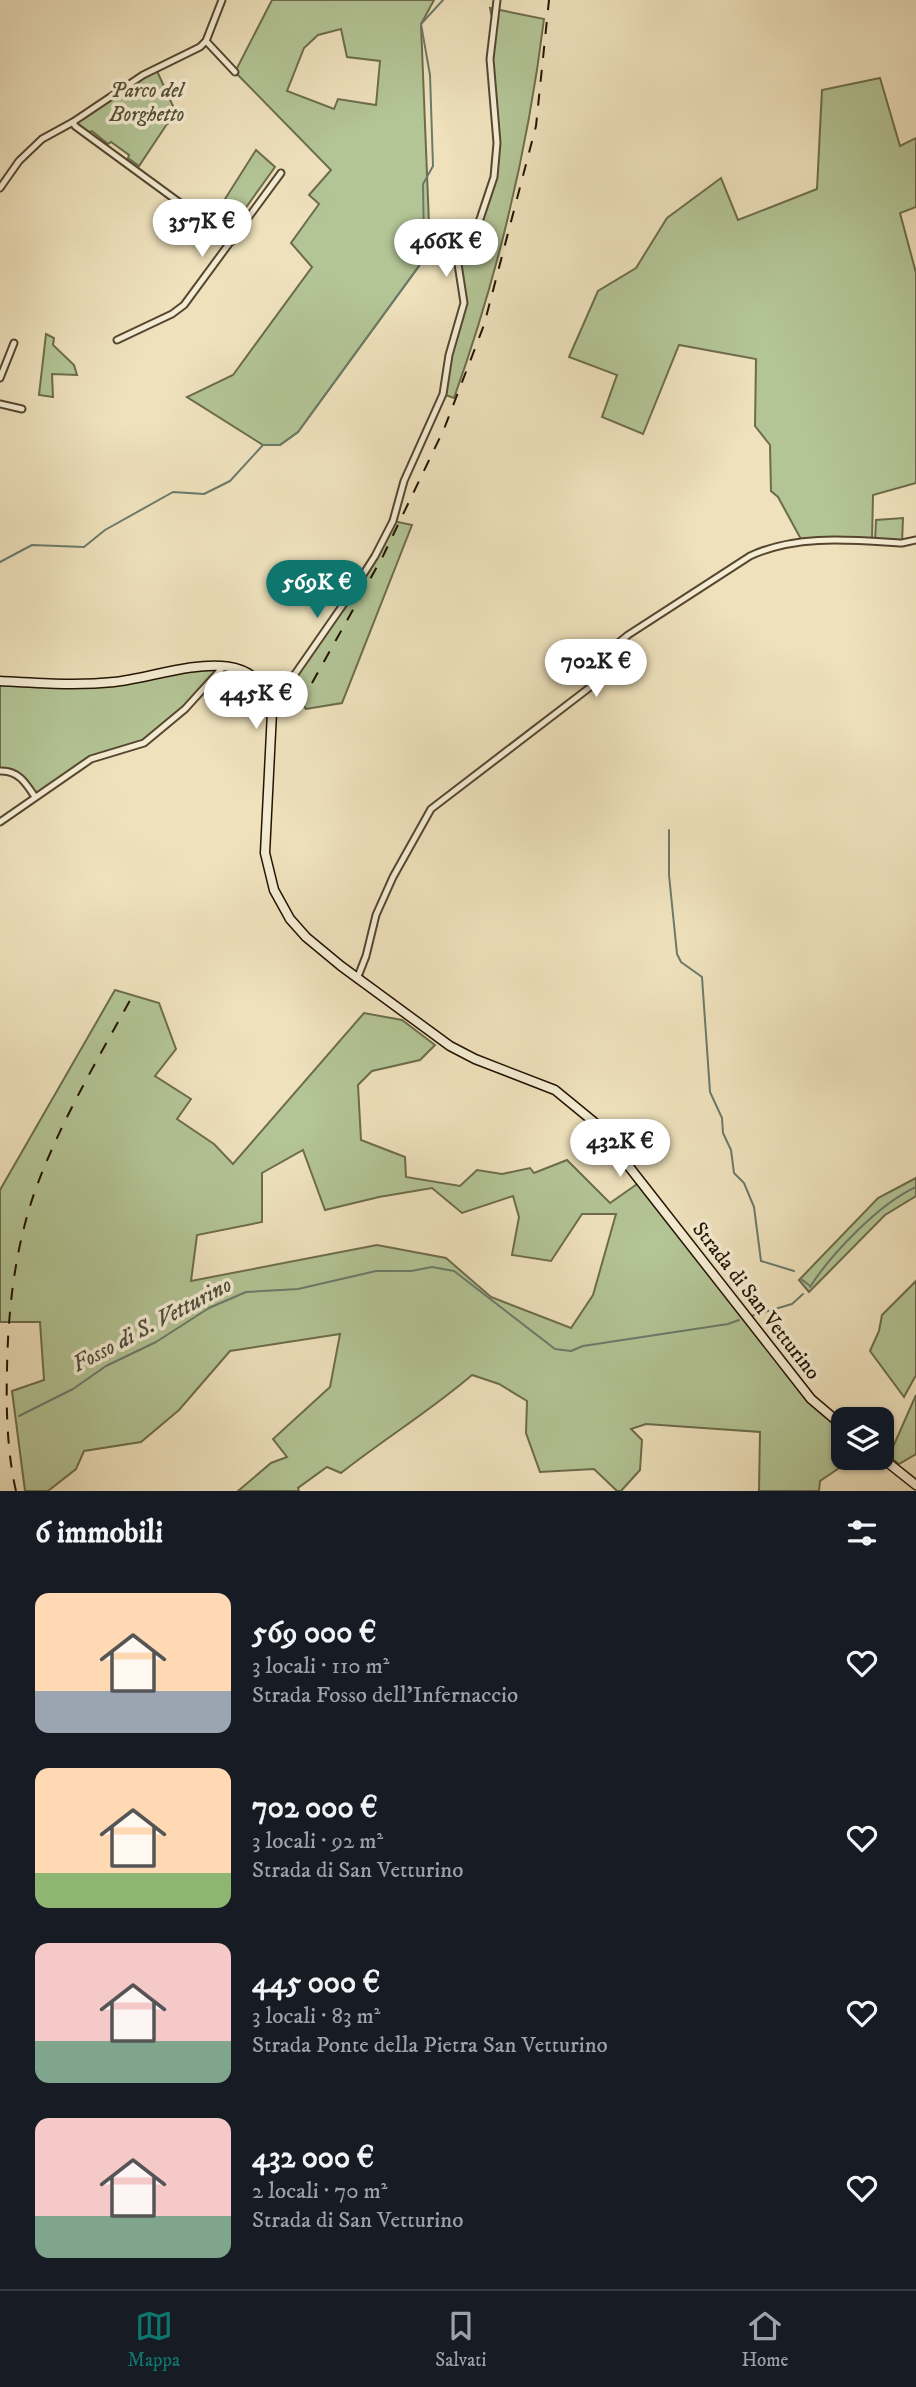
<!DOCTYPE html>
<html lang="it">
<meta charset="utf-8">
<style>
body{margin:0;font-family:"IM FELL DW Pica",serif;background:#242831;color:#f1f3f6;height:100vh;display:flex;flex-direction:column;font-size:26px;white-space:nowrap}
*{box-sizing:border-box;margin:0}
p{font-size:23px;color:#9ea1a6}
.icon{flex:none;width:38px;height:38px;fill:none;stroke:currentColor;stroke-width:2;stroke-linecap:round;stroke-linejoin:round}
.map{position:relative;height:1491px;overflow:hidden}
.side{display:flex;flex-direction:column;background:#171b24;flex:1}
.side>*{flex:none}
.tools{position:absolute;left:831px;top:1407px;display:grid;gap:14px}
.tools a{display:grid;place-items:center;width:63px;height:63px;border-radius:14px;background:#171b24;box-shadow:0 2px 5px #0004;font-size:35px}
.price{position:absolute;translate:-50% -60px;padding:0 16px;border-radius:24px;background:#fff;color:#222;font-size:23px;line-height:46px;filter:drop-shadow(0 2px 4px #0008)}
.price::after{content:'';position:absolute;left:50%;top:42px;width:21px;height:16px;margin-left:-10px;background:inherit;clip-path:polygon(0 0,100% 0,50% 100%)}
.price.current{background:#0f766e;color:#fff}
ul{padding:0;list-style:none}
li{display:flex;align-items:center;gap:21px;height:175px;padding:0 35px}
li span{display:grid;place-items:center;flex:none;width:196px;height:140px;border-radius:14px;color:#555}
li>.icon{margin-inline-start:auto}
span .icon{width:84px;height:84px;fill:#fffc;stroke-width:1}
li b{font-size:30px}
h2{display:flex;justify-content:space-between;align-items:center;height:84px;padding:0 35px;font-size:30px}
.tab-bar{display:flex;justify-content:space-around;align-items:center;height:98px;border-top:2px solid #363941;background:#171b24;font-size:19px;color:#9ea1a6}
.tab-bar a{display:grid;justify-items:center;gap:4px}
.tab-bar .current{color:#0f766e}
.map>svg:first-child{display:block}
</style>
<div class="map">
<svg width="916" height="1491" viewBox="0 0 916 1491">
<rect width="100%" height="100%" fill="#eee1bc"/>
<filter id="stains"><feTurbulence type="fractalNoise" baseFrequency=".00286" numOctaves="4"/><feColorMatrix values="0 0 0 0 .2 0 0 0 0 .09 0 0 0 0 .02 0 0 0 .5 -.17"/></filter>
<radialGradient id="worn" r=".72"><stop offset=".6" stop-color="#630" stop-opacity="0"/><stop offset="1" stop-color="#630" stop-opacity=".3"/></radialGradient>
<!-- green -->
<g fill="#b3c495" stroke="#6c6c4c" stroke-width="2" fill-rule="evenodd">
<path d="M272,0h162l-13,24 8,200 -10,42 -121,166 -18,13h-17l-76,-48 46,-22 79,-108 -21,-24 28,-39 -10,-9 22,-25 -96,-98zM341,29l6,28 33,4 -4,44 -38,-6 -4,10 -47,-18 17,-43 14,-13z"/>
<path d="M490,8l54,11c-16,130 -46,256 -90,379l-11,-4 6,-39 14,-43 -5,-48 22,-45 14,-42 3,-34 -7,-84 3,-36z"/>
<path d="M157,71l21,46 -1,3 -10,4 -28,42 -11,-8 1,-3 -18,-13 -3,2 -16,-13 -6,2 -11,-11 68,-45z"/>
<path d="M880,78l20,68 16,-8v69l-16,6 16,60v210l-43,12 -1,46h-70l-24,-44 -7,-6 -1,-46 -15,-19 1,-67 -77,-14 -36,89 -41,-17 15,-42 -48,-18 29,-66 38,-23 31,-50 54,-40 17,42 79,-31 5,-99z"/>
<path d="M256,150l19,17 -43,60 -9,-2 -6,-8 1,-7z"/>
<path d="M46,334l8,4 -1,7 21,20 3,10 -25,-1 1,23 -14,-2z"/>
<path d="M903,518l-1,25 -27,-2 1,-21z"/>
<path d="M393,521l19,4 -70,178 -36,6 -16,-19 1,-12 63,-89z"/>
<path d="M224,666l-39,43 -41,34 -53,16 -56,38 -25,-26h-10v-90l115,1z"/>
<path d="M115,990l44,13 17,46 -21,27 36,23 -14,20 37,25 19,20 131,-151 38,7 33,25 -15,15 -48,11 -14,14 3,55 44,17 1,20 54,9 17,-16 25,4 28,-6 4,5 33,-13 43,43 30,-21 169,215 34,29 1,32h10l-34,23 -1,10h-60l1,-59 -114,-8 -15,5 11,11 -2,30 -19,21h-4l-23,-22 -54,3 -14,-39 1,-32 -28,-17 -27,-9c-42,36 -88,64 -131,98l-14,-6 -29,21 1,3h-61l33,-28 16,-6 -14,-18 57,-52 10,-53 -110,17 -51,59 -38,32 -57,9 -8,18 -28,22h-23l-13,-100 32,-11 -4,-58h-40v-132zM303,1150l22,60 54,-13 53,-9 30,25 51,-17 6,21 -7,38 39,6 31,-47h34l-23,81 -22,33 -80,-31 -45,-39 -69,-13 -186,36 6,-46 65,-13v-49z"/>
<path d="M916,1178v18l-31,19 -76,77 -10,-12 79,-82z"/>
<path d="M916,1281v94l-12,22 -34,-46 9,-20 3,-16z"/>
<path d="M916,1395v59l-17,10 -10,-8z"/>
</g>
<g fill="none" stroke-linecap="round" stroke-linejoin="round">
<!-- stream -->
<g stroke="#6a7a6a" stroke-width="2">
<path d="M0,562l32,-17 52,2 21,-17 68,-38 31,2 26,-13 33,-36h17l18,-13 121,-166 5,-19 -1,-63 10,-18 -3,-91 -9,-51 22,-24"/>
<path d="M669,830v45l8,79 4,8 21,15 8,115 12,26 1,15 8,17 3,23 10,10 10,24 7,54 33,10"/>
<path d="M801,1279l8,6"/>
<path d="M810,1287c21,-33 69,-83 106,-100"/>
<path d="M751,1316l41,-12 11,-10"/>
<path d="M19,1416l54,-27 33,-23 50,-24 53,-34 37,-16 52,-3 78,-18h35l21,-4 22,4 101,78 16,2 12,-5 145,-22 11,-4"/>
</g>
<defs>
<g id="street">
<path d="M206,41l29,31"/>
<path d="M73,122l2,4 157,115"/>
<path d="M0,188l19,-27 23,-22 31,-17 70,-47 57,-28 6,-6 16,-41"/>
<path d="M117,340l55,-26 12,-9 97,-132"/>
<path d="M0,378l14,-35"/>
<path d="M0,404l22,5"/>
<path d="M268,694l17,-9 10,-11 59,-85 21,-33 18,-35 11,-40 39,-87 6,-39 15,-52 -6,-39 4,-11 18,-34 14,-42 3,-34 -7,-84 7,-59"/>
<path d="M0,771c18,-1 26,12 35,26"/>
<path d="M0,822l91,-63 53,-16 41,-34 39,-43"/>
<path d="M357,979l9,-23 10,-41 17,-38 38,-68 158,-121 28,-44 11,-9 122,-79c47,-22 102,-16 152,-13l14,-3"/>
</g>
<g id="secondary">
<path d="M0,681c38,2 76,5 114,1 52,-5 144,-48 158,30l-7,141 9,37 16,29 16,18 35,29 109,80 25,13 80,31 39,32 217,277 33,28"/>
<path d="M882,1458l34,27"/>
</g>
</defs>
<!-- street casing -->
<use href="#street" stroke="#564630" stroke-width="9"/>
<!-- secondary casing -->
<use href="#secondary" stroke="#241302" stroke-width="11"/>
<!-- street -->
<use href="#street" stroke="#f4ecd3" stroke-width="5"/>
<!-- secondary -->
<use href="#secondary" stroke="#f4ecd3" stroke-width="8"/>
<!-- rail -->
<g stroke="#241302" stroke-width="2" stroke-dasharray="12 12" stroke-linecap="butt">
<path d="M312,683l71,-127 61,-127 40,-104 52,-199 13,-126"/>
<path d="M16,1491c-9,-39 -10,-83 -9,-122 1,-60 8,-121 28,-178 25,-69 63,-132 98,-196"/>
</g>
</g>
<g text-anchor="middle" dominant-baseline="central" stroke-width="7" stroke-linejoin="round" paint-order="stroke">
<!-- park labels -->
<g font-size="21" font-style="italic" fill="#565135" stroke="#f4ecd3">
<text x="147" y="91">Parco del<tspan x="147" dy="24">Borghetto</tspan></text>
</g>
<!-- street labels -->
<g font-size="21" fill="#241302" stroke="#f4ecd3">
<text transform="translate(756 1301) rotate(52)">Strada di San Vetturino</text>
</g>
<!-- water labels -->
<g font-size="23" font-style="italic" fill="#4d4f3f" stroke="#f4ecd3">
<text transform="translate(152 1325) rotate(-28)">Fosso di S. Vetturino</text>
</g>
</g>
<rect width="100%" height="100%" filter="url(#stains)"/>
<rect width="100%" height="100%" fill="url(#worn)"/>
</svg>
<div class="tools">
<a><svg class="icon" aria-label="layers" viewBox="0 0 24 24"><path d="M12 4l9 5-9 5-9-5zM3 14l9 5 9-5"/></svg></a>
</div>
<b class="price" style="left:202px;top:259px">357K €</b>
<b class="price" style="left:446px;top:279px">466K €</b>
<b class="price current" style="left:317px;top:620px">569K €</b>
<b class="price" style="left:596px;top:699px">702K €</b>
<b class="price" style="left:256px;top:731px">445K €</b>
<b class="price" style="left:620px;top:1179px">432K €</b>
</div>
<section class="side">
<h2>6 immobili<svg class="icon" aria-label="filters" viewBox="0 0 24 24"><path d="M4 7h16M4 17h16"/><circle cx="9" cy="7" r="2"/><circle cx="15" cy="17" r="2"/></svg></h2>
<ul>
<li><span style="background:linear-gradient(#ffd9b3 70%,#9aa5b1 0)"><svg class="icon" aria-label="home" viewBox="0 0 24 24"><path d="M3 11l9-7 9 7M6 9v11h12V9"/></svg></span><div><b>569 000 €</b><p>3 locali · 110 m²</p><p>Strada Fosso dell'Infernaccio</p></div><svg class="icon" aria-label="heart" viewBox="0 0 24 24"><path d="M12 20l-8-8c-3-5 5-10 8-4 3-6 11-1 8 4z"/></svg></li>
<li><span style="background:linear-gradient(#ffd9b3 75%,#8fb573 0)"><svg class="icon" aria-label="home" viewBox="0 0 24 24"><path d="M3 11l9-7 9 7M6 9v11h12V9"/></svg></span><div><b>702 000 €</b><p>3 locali · 92 m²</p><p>Strada di San Vetturino</p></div><svg class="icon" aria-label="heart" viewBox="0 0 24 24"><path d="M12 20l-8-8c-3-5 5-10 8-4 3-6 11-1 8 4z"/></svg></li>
<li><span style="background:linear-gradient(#f6c9c9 70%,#7fa58c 0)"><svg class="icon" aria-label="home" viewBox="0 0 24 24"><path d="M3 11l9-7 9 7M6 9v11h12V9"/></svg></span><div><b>445 000 €</b><p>3 locali · 83 m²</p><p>Strada Ponte della Pietra San Vetturino</p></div><svg class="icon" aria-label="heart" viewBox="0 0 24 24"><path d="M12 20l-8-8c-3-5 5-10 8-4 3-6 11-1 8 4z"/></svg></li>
<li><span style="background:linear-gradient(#f6c9c9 70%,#7fa58c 0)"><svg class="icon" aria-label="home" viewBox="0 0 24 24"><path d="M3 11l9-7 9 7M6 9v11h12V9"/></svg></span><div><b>432 000 €</b><p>2 locali · 70 m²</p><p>Strada di San Vetturino</p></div><svg class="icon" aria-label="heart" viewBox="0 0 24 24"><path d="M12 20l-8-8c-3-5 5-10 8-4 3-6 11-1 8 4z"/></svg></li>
</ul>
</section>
<nav class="tab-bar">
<a class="current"><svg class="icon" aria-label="map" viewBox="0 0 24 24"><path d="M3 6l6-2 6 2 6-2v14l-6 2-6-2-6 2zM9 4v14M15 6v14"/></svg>Mappa</a>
<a><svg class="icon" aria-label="saved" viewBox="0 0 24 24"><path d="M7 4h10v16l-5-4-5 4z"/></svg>Salvati</a>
<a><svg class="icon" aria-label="home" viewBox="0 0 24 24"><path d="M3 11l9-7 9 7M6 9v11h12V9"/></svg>Home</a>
</nav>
